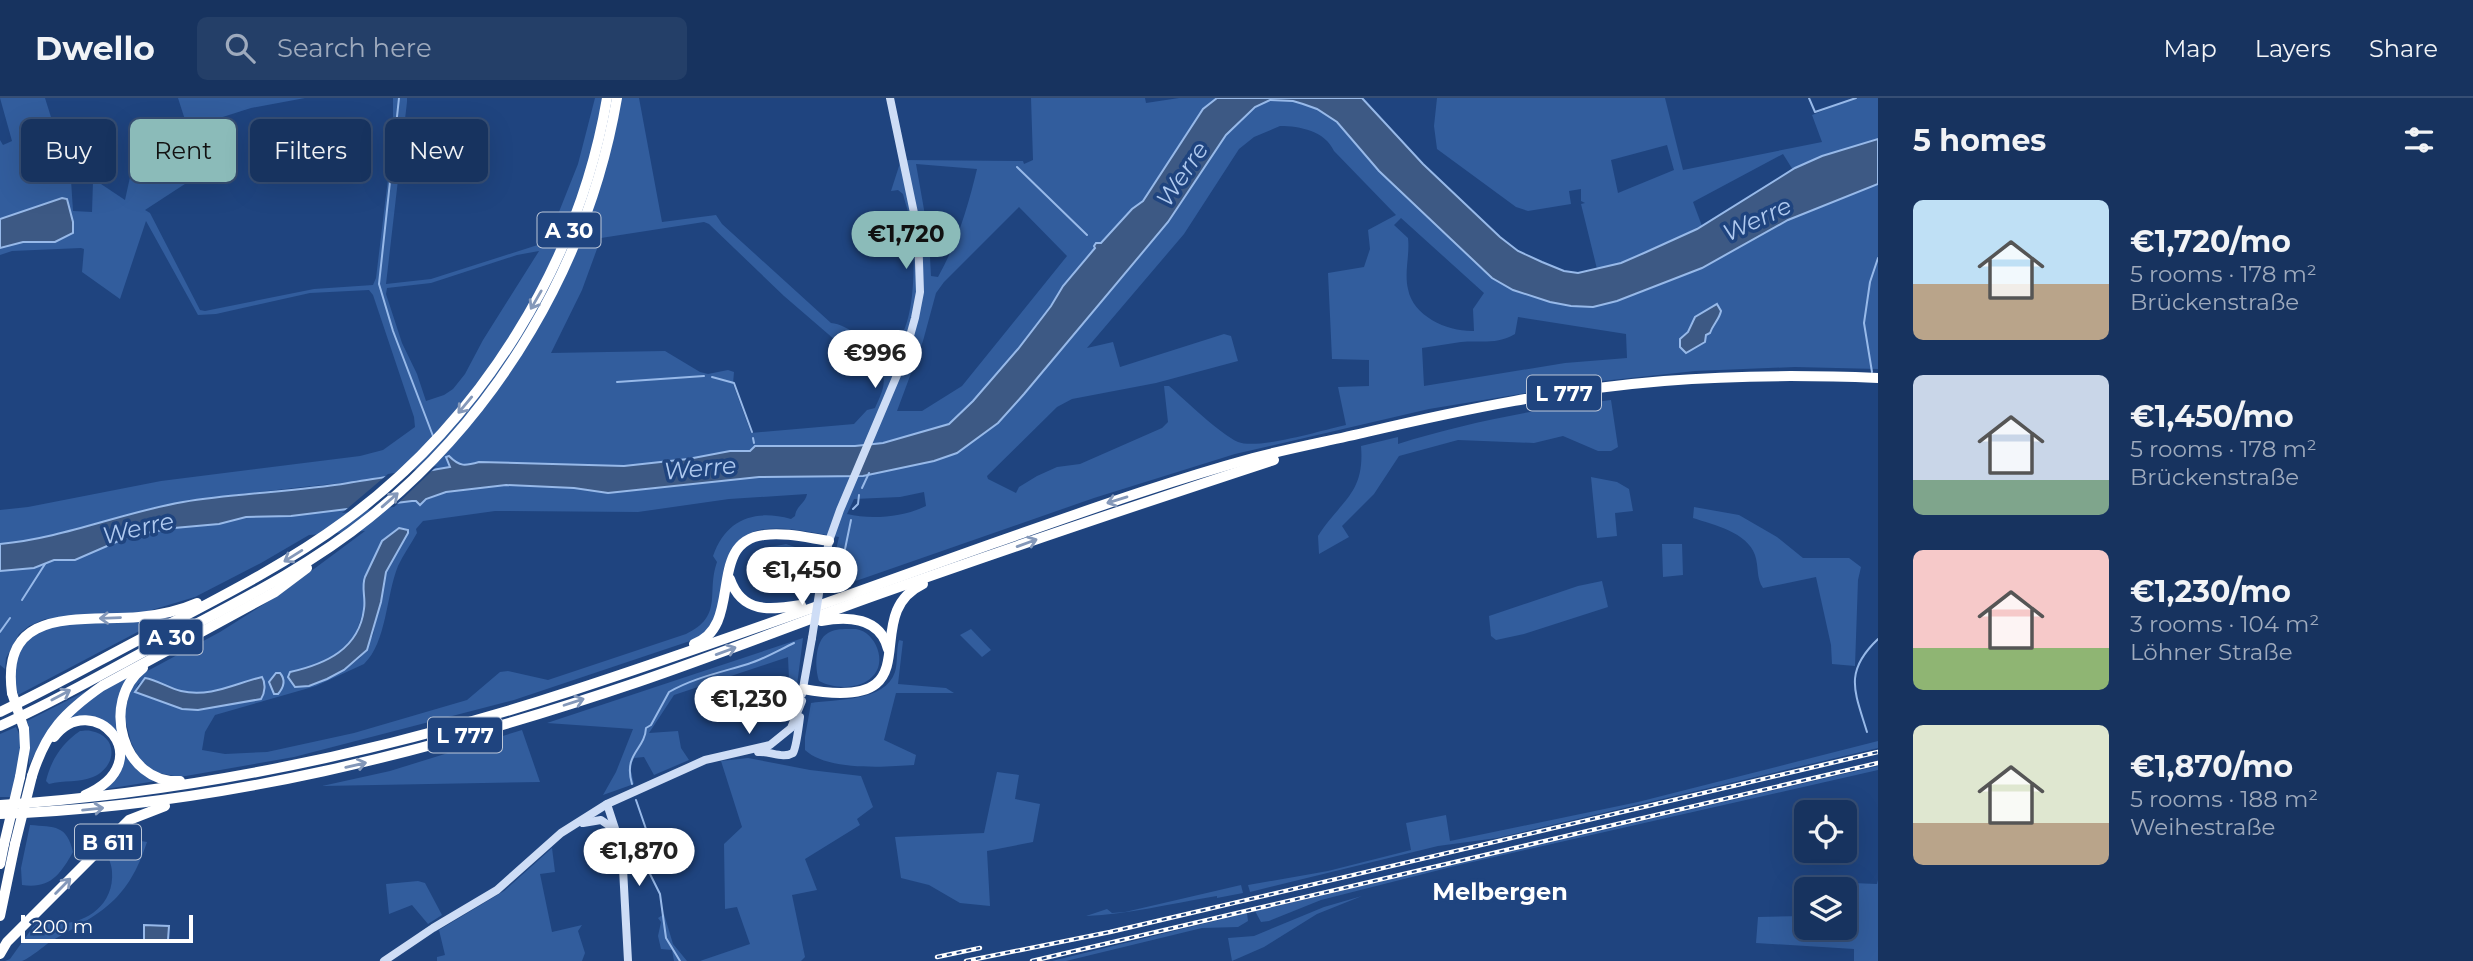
<!DOCTYPE html>
<meta charset="utf-8">
<style>
body{margin:0;font-family:Montserrat,sans-serif;background:#243f68;color:#f1f3f6;height:100vh;display:flex;flex-direction:column;font-size:26px;white-space:nowrap}
*{box-sizing:border-box;margin:0}
p{font-size:23px;color:#9eaabd}
.icon{flex:none;width:38px;height:38px;fill:none;stroke:currentColor;stroke-width:2;stroke-linecap:round;stroke-linejoin:round}
.map{position:relative;flex:1;overflow:hidden}
.details{display:flex;flex-direction:column;background:#17335f;width:595px}
.details>*{flex:none}
.guide{position:absolute;left:21px;top:21px;width:665px;height:63px;display:flex;gap:14px}
.fabs{position:absolute;left:1794px;top:702px;display:grid;gap:14px}
.fabs a{display:grid;place-items:center;width:63px;height:63px;border-radius:10px;background:#17335f;box-shadow:0 7px 28px #0002,0 0 0 2px #364e74;font-size:35px}
.scale{position:absolute;left:21px;bottom:18px;width:172px;box-sizing:border-box;padding-left:7px;border:4px solid #fff;border-top:0;font-size:19px;line-height:24px;white-space:nowrap;color:#fff;-webkit-text-stroke:5px #1f447f;paint-order:stroke}
.price{position:absolute;translate:-50% -60px;padding:0 16px;border-radius:24px;background:#fff;color:#222;font-size:23px;line-height:46px;filter:drop-shadow(0 2px 4px #0008)}
.price::after{content:'';position:absolute;left:50%;top:42px;width:21px;height:16px;margin-left:-10px;background:inherit;clip-path:polygon(0 0,100% 0,50% 100%)}
.price.active{background:#8bbbb9;color:#111}
ul{padding:0;list-style:none}
li{display:flex;align-items:center;gap:21px;height:175px;padding:0 35px}
li span{display:grid;place-items:center;flex:none;width:196px;height:140px;border-radius:10px;color:#555}
li>.icon{margin-inline-start:auto}
span .icon{width:84px;height:84px;fill:#fffc;stroke-width:1}
li b{font-size:30px}
h2{display:flex;justify-content:space-between;align-items:center;height:84px;padding:0 35px;font-size:30px}
.pill{padding:0 24px;border-radius:10px;background:#17335f;box-shadow:0 7px 28px #0002,0 0 0 2px #364e74;font-size:24px;line-height:63px}
.pill.active{background:#8bbbb9;color:#111}
header{display:flex;align-items:center;gap:42px;box-sizing:border-box;height:98px;padding:0 35px;background:#17335f;border-bottom:2px solid #364e74}
header strong{font-size:33px}
nav{display:flex;gap:38px;margin-inline-start:auto;font-size:24px}
.search{width:490px;height:63px;background:#243f68;display:flex;align-items:center;gap:18px;box-sizing:border-box;padding:0 24px;border-radius:10px;color:#9eaabd;font-size:26px}
main{display:flex;flex:1;min-height:0}
.map>svg:first-child{display:block}
</style>
<header>
<strong>Dwello</strong>
<div class="search"><svg class="icon" aria-label="search" viewBox="0 0 24 24"><circle cx="10" cy="10" r="6"/><path d="M15 15l6 6"/></svg>Search here</div>
<nav><a>Map</a><a>Layers</a><a>Share</a></nav>
</header>
<main>
<div class="map">
<svg width="1878" height="863" viewBox="0 0 1878 863">
<rect width="100%" height="100%" fill="#1f447f"/>
<!-- green -->
<g fill="#325d9d" fill-rule="evenodd">
<path d="M0,0h45l22,70 34,16 24,16 7,-32 51,-12 3,-33 -8,-25h127l-54,10 -44,14 7,43 -69,45 5,3 50,97 5,1 109,-22 59,-4 3,-7 17,-141v-39h14v4l-21,182 45,-5 116,-37 31,-78 17,-66h44l23,124 54,-7 6,9 109,99c20,1 41,30 63,22 22,-18 21,-86 18,-113 -1,-13 -6,-26 -9,-38l-5,-4 -7,1 10,-31 122,1 1,3 9,-4 -2,-62h114l1,5 33,-5h38l-14,11 -60,92 -11,8 -31,35 -4,-2 -3,3 2,3 -33,38 -12,20 -33,43 -45,52 -24,23 -66,19 -28,3h-100l-5,5h-20l-42,8 -64,7 -145,-4 -16,4 -14,-5 1,6c-89,18 -180,20 -269,36 -61,11 -119,35 -181,41v-34l28,-3 133,-26 199,-25 23,-6 32,-23 -1,-10 -41,-122 -4,-5 -59,3 -94,21 -18,1 -52,-94 -26,78 -38,-27 2,-23 -3,-1 -69,3 -12,4v-7c18,-7 36,-7 56,-6l6,-44 -62,21v-79l3,5 9,-4zM916,66l61,5c-9,38 -20,74 -39,108l-7,-1 -2,-38zM71,82l22,1 -1,31 -19,-1zM1019,109l48,49 -105,130 -40,25h-25l26,-70 13,-48 8,-11zM704,124l5,2 75,72 58,50 39,24c7,13 -1,26 -6,38l-8,2 -13,14 -103,9 -18,-49 1,-12 -6,-2 -20,4 -8,-2 -35,-21 -114,2 31,-63 19,-52zM539,153l-56,89 -18,34 -12,15 -9,6 -18,6 -9,-27 -15,-31 -16,-49 1,-6 44,-5 86,-28z"/>
<path d="M1437,0h228l18,72 139,-28 -10,-27 43,-17h23v41l-56,17 -29,14 -10,-16 -90,48 9,24 -81,37 -24,6 -16,-65 4,-1 -4,-2v-12l-12,2 2,13 -43,7 -12,-4 -79,-58 -3,-23zM1667,47l7,25 -56,23 -7,-33z"/>
<path d="M1270,2l23,1 10,3 14,5 20,13 42,49 95,91 39,28 37,12 95,-11 57,-23 86,-48 90,-36v185l-83,-2 -100,4 -102,11 -164,27 -194,45 -141,44 -264,92 -2,-7 11,-46c-25,-4 -54,-12 -80,-7 -19,4 -33,25 -36,43 -2,9 1,19 -1,27 -2,16 -14,31 -26,39l-182,61 -220,57 -114,20 -27,-5 -13,-11 -9,-19 -7,-27 7,-27 9,-13 80,-43 63,-40 82,-61 -56,4 -48,28 -66,34 -50,15 -100,7 -16,7 -10,8 -13,24 -1,11 -5,-4v-94l34,-3 20,-8h21l55,-24 44,-8 45,-4 27,-7 45,-1 121,-15 10,1 24,-10 60,-7 68,3 34,5 151,-16 104,-1 94,-23 41,-30 26,-29 144,-172 58,-87 29,-28zM1280,28c20,0 45,5 54,25l62,64 -28,15 2,19 -6,18 -36,6 4,86 37,1v26l-31,1 8,38c-23,5 -88,25 -108,17 -18,-8 -53,-42 -69,-56h-5l4,36 -6,6 -82,36 -23,3 -20,9 -18,11 -3,6 -28,-14 -1,-3 70,-69 15,-8 84,-16 82,-22 -7,-25 -7,-2 -104,33 -7,-25 -26,6 97,-114 55,-85 15,-12zM1401,120l83,75 -11,16 1,22c-25,1 -61,-14 -66,-42 -4,-17 2,-34 0,-51l-14,-13zM1721,213c-3,12 -14,18 -16,31l-19,11 -6,-14zM1518,219l108,17 1,24 -62,5 -141,23 -2,-38c13,-2 26,-4 39,-6 20,-2 36,3 54,-8zM924,394l2,14c-22,11 -55,14 -79,8l7,-15 46,-2zM807,396c-2,10 -11,12 -12,22l-4,3c-37,-10 -65,0 -78,37l4,6c-11,31 7,54 -31,72l-138,46 -40,-9 -8,1 -33,28 -113,33 -87,19 -42,2 -23,-4 3,-18 10,-17 101,-29 48,-22c23,-22 22,-69 34,-98 5,-11 13,-22 19,-33l-1,-4 7,-8 72,-10 143,1 91,-13zM399,430l9,5 -22,39 -13,63 -13,23 -16,12 -35,16 -1,-18 28,-12 19,-20 10,-30 -2,-23 19,-42zM260,579v22l-62,11 -17,-1 -46,-18 3,-7 7,-5c13,2 24,10 37,13 26,5 54,-7 78,-15z"/>
<path d="M1611,302l7,47 -7,4h-13l-35,-15 -29,7 -76,-3 -59,16 -25,38 -32,32 7,11 -30,17 -1,-18c23,-36 47,-42 43,-90l37,-9v7c66,-21 144,-36 213,-44z"/>
<path d="M1591,379l26,5 12,7 4,22 -18,2 2,23 -20,2z"/>
<path d="M1694,409l45,8 38,22 26,21h46l12,9 -3,13 -3,86 -23,-2 -1,-19 -15,-68 -53,11c-7,-10 -4,-21 -8,-33 -8,-23 -41,-30 -62,-37z"/>
<path d="M786,446l30,10 -1,15 -8,21h-10l-3,3h-13l-2,-3 -11,-1 -16,-12c-1,-5 -4,-12 -3,-17 4,-12 27,-14 37,-16z"/>
<path d="M1662,446h20l1,31 -20,2z"/>
<path d="M1602,483l6,26 -84,27 -28,6 -5,-4 -2,-20 89,-30z"/>
<path d="M166,519l-148,78c-5,-21 -4,-52 18,-64 19,-11 103,-12 130,-14z"/>
<path d="M856,531c20,3 32,34 16,48 -13,13 -38,12 -53,4 -4,-12 -5,-40 9,-48 7,-5 19,-4 28,-4z"/>
<path d="M971,531l20,21 -9,7 -22,-22z"/>
<path d="M803,540l-10,79 -7,-3 3,-35 -1,-22 -114,38 -25,38 29,-2 3,17 8,12 -35,15 -10,-18 -10,1 -4,9 4,17 -31,11 13,-23 17,-43 -86,-6z"/>
<path d="M899,542l4,1 -5,43 48,4 8,5h-58l-12,47 32,15 -2,10c-29,2 -87,6 -109,-15v-13l6,-34c25,-4 74,-1 84,-31 3,-10 1,-22 4,-32z"/>
<path d="M137,571l-15,21 6,68 9,12 12,9 7,2 -50,8 12,-12 5,-14 -17,-39h-44l20,-21z"/>
<path d="M86,593l-44,49 -13,25v-35l-2,-9z"/>
<path d="M16,629c12,22 0,47 -6,70h-10v-63z"/>
<path d="M522,632l18,52 -218,4 68,-15z"/>
<path d="M80,633c3,0 7,-1 11,0 28,5 26,36 2,46 -14,6 -29,3 -44,7l-3,-3c5,-21 16,-38 34,-50z"/>
<path d="M1878,643v7l-381,90 -59,8 -188,46 -2,-7 80,-14 83,-21 -5,-27 40,-8 4,26 188,-39z"/>
<path d="M748,660l62,12 51,6 12,31 -16,12 3,6 -55,34 12,31 -25,5 13,62 -4,4h-101l50,-17 -13,-37 -12,2 -1,-65 18,-17 -21,-66z"/>
<path d="M1878,668v4l-419,95 -138,35 -52,21 -8,1 -6,-11z"/>
<path d="M997,674l22,3 -4,24 25,5 -7,38 -46,9 3,55 -30,-3 -31,-18 -28,-7 -6,-41 89,-4z"/>
<path d="M30,727c25,2 37,0 43,27 -13,23 -23,37 -51,33l-1,-17z"/>
<path d="M141,743l6,1c-19,58 -44,70 -94,98 -8,5 -24,19 -31,21 -5,0 -12,0 -17,0l5,-2 23,-32 8,-7c32,12 74,-9 71,-48 0,-6 -3,-12 -4,-17z"/>
<path d="M552,750l3,24 -15,2 12,58 30,-7 -4,6 7,22 -3,8h-145v-4l8,-2 -6,-25 65,-39z"/>
<path d="M1878,782v81h-24v-12l-98,-6 2,-26 46,-1 2,-2v14h38v-39h-16v-7l49,2z"/>
<path d="M418,783l7,2 17,32 -14,9 -16,-19 -23,9 -3,-30z"/>
<path d="M1241,787l2,8 -26,5v-2l-6,1c-42,7 -82,17 -125,19l21,-7 5,4 13,-1z"/>
<path d="M1362,798l-45,18 -53,33 -32,14 -4,-23 26,-2 70,-29z"/>
<path d="M1247,815l1,8 -10,6 -36,1 -136,33h-14z"/>
<path d="M664,816l9,30 14,17h-13l-2,-11 -11,-1 -3,-13 3,-14 -3,-4z"/>
</g>
<!-- water -->
<g fill="#3d5984" stroke="#97b9e9" stroke-width="2">
<path d="M1217,0h145l61,66 77,73 18,14 24,11 22,9 14,2 43,-10 23,-10 53,-24 98,-61 27,-12 56,-17v45l-90,36 -86,48 -85,33 -24,6 -22,-1 -21,-4 -37,-12 -21,-12 -113,-107 -42,-49 -20,-13 -14,-5 -10,-3 -23,-1 -15,7 -29,28 -58,87 -144,172 -26,29 -41,30 -23,8 -71,15 -104,1 -151,16 -34,-5 -68,-3 -60,7 -20,7 -6,6 -4,-4h-4l-121,15 -45,1 -27,7 -45,4 -44,8 -55,24h-21l-20,8 -34,3v-27c64,-6 120,-31 183,-42 54,-9 110,-10 165,-19 30,-5 60,-9 90,-14l12,-2 -4,-10 3,-1c11,11 16,10 30,6l145,4 64,-7 42,-8h20l5,-5h100l28,-3 66,-19 24,-23 45,-52 33,-43 12,-20 32,-38 -1,-2 2,-3h5l31,-34 11,-8 60,-92z"/>
<path d="M62,100l5,1 6,23v11l-18,9h-32l-23,6v-29z"/>
<path d="M1717,206l4,7c-2,9 -8,13 -11,22l-4,2 -1,7 -19,11 -6,-6v-8l8,-7 7,-15z"/>
<path d="M399,430l9,2v3l-22,39 -5,30 -14,48 -23,20 -17,9 -18,7 -14,1 -7,-10 2,-5c36,-8 69,-23 74,-63 2,-11 -3,-22 1,-32l17,-36z"/>
<path d="M276,575h4c6,7 4,14 -2,21h-4l-5,-12z"/>
<path d="M262,579c4,6 3,16 -1,22l-63,11 -16,-1 -47,-17 10,-14c12,2 24,10 36,13 29,7 55,-8 81,-14z"/>
<path d="M144,827l25,1 -1,14h-24z"/>
</g>
<!-- pier -->
<path fill="#1f447f" d="M437,368l-43,41 -52,6 46,-39z"/>
<g fill="none" stroke-linecap="round" stroke-linejoin="round">
<!-- stream -->
<g stroke="#97b9e9" stroke-width="2">
<path d="M399,0l-20,186 14,47 40,105"/>
<path d="M1809,0l6,14 41,-14"/>
<path d="M1017,69l70,68"/>
<path d="M1872,274l-8,-49 6,-41 8,-24"/>
<path d="M712,279l22,6 18,49"/>
<path d="M617,284l87,-6"/>
<path d="M753,340l1,5"/>
<path d="M862,390l7,-15"/>
<path d="M853,411l5,-5 1,-9"/>
<path d="M838,485l13,-63"/>
<path d="M22,502l23,-36"/>
<path d="M0,534l10,-14"/>
<path d="M1867,634c-12,-40 -24,-60 11,-93"/>
<path d="M632,686c-9,-31 13,-34 14,-56l5,-3 18,-33c24,-14 53,-20 79,-28 16,-5 31,-14 46,-21"/>
<path d="M636,702l10,29 -2,16 4,25 12,24 6,44 14,23"/>
</g>
<!-- secondary -->
<g stroke="#ceddf6" stroke-width="8">
<path d="M821,483l8,-40 11,-31 63,-149 12,-43 5,-26 -2,-60 -28,-134"/>
<path d="M802,596l10,-56"/>
<path d="M758,654c12,-1 25,7 35,1 3,-5 6,-28 7,-36"/>
<path d="M607,706l15,46 6,111"/>
<path d="M583,725l18,-3 13,9"/>
<path d="M384,863l49,-33 64,-38 64,-57 46,-29 98,-44 65,-15 21,-17 11,-27"/>
</g>
<!-- highway -->
<g stroke="#fff" stroke-width="10">
<path d="M730,481c12,35 41,31 71,26"/>
<path d="M821,523c27,-5 59,-4 67,28"/>
<path d="M694,546c51,-19 11,-102 70,-109 21,-3 44,3 65,6"/>
<path d="M143,570c-43,33 -21,116 37,113"/>
<path d="M803,591c137,25 51,-72 120,-105"/>
<path d="M12,595c-12,-88 69,-71 127,-76 20,-2 40,-6 58,-14"/>
<path d="M0,614c51,-24 100,-52 150,-78 67,-35 135,-69 196,-114 135,-100 233,-256 261,-422"/>
<path d="M0,628c55,-24 107,-55 160,-83 71,-38 146,-74 209,-125 130,-104 220,-256 248,-420"/>
<path d="M54,639c38,-50 109,24 31,58"/>
<path d="M32,678c14,-45 33,-64 70,-90l173,-94 32,-24"/>
<path d="M20,679l5,-29 -1,-19"/>
<path d="M0,707c196,-13 384,-53 571,-114 142,-46 282,-98 423,-148 86,-30 171,-61 259,-85 38,-10 76,-17 114,-26 98,-23 197,-43 297,-51 72,-6 142,-6 214,-3"/>
<path d="M0,716c219,-8 431,-62 638,-132 82,-28 162,-60 244,-89 130,-46 261,-90 392,-133"/>
<path d="M0,766l4,-20"/>
<path d="M0,818l15,-72"/>
<path d="M0,856l7,-12 122,-122 36,-14"/>
</g>
<defs>
<g id="rail">
<path d="M937,859l43,-9"/>
<path d="M966,863l144,-29 768,-180"/>
<path d="M1032,863l846,-198"/>
</g>
</defs>
<!-- rail casing -->
<use href="#rail" stroke="#fff" stroke-width="4.5"/>
<!-- rail -->
<use href="#rail" stroke="#1f447f" stroke-width="2" stroke-dasharray="5" stroke-linecap="butt"/>
<!-- secondary-bridge -->
<path stroke="#ceddf6" stroke-width="8" d="M812,540l9,-57"/>
<!-- highway-bridge -->
<g stroke="#fff" stroke-width="10">
<path d="M12,595l12,36"/>
<path d="M4,746l16,-67"/>
<path d="M15,746l17,-68"/>
</g>
</g>
<!-- one-way arrows -->
<defs><path id="oneway-shaft" d="M-6 0H5M1.5-3L5.5 0L1.5 3" fill="none" stroke-width="1.6" stroke-linecap="round" stroke-linejoin="round" transform="scale(1.75)"/></defs>
<g stroke="#8498b9">
<use href="#oneway-shaft" transform="translate(536 202) rotate(120)"/>
<use href="#oneway-shaft" transform="translate(465 307) rotate(130)"/>
<use href="#oneway-shaft" transform="translate(390 402) rotate(-41)"/>
<use href="#oneway-shaft" transform="translate(1117 402) rotate(163)"/>
<use href="#oneway-shaft" transform="translate(1027 445) rotate(-20)"/>
<use href="#oneway-shaft" transform="translate(293 458) rotate(148)"/>
<use href="#oneway-shaft" transform="translate(110 520) rotate(178)"/>
<use href="#oneway-shaft" transform="translate(726 553) rotate(-20)"/>
<use href="#oneway-shaft" transform="translate(61 597) rotate(-28)"/>
<use href="#oneway-shaft" transform="translate(574 604) rotate(-18)"/>
<use href="#oneway-shaft" transform="translate(356 667) rotate(-13)"/>
<use href="#oneway-shaft" transform="translate(93 711) rotate(-6)"/>
<use href="#oneway-shaft" transform="translate(63 788) rotate(-45)"/>
</g>
<g text-anchor="middle" dominant-baseline="central" stroke-width="7" stroke-linejoin="round" paint-order="stroke">
<!-- shield labels -->
<g fill="#1f447f" stroke="#bcc7d9" stroke-width="2">
<rect x="537.5" y="114.5" width="63" height="35" rx="5"/>
<rect x="1527" y="277.5" width="74" height="35" rx="5"/>
<rect x="139.5" y="521.5" width="63" height="35" rx="5"/>
<rect x="428" y="619.5" width="74" height="35" rx="5"/>
<rect x="75" y="726.5" width="66" height="35" rx="5"/>
</g>
<g font-size="21" font-weight="bold" fill="#fff">
<text x="569" y="132">A 30</text>
<text x="1564" y="295">L 777</text>
<text x="171" y="539">A 30</text>
<text x="465" y="637">L 777</text>
<text x="108" y="744">B 611</text>
</g>
<!-- water labels -->
<g font-size="24" font-style="italic" fill="#afc9ef" stroke="#1f447f">
<text transform="translate(1182 76) rotate(-56)">Werre</text>
<text transform="translate(1757 121) rotate(-25)">Werre</text>
<text transform="translate(700 370) rotate(-5)">Werre</text>
<text transform="translate(138 430) rotate(-13)">Werre</text>
</g>
<!-- neighbourhood labels -->
<g font-size="24" font-weight="bold" fill="#fff" stroke="#1f447f">
<text x="1500" y="793">Melbergen</text>
</g>
</g>
</svg>
<div class="fabs">
<a><svg class="icon" aria-label="locate" viewBox="0 0 24 24"><circle cx="12" cy="12" r="6"/><path d="M12 2v4M12 18v4M2 12h4M18 12h4"/></svg></a>
<a><svg class="icon" aria-label="layers" viewBox="0 0 24 24"><path d="M12 4l9 5-9 5-9-5zM3 14l9 5 9-5"/></svg></a>
</div>
<div class="scale">200 m</div>
<b class="price active" style="left:906px;top:173px">€1,720</b>
<b class="price" style="left:875px;top:292px">€996</b>
<b class="price" style="left:802px;top:509px">€1,450</b>
<b class="price" style="left:749px;top:638px">€1,230</b>
<b class="price" style="left:639px;top:790px">€1,870</b>
<div class="guide">
<a class="pill">Buy</a>
<a class="pill active">Rent</a>
<a class="pill">Filters</a>
<a class="pill">New</a>
</div>
</div>
<section class="details">
<h2>5 homes<svg class="icon" aria-label="filters" viewBox="0 0 24 24"><path d="M4 7h16M4 17h16"/><circle cx="9" cy="7" r="2"/><circle cx="15" cy="17" r="2"/></svg></h2>
<ul>
<li><span style="background:linear-gradient(#bfe0f5 60%,#b9a48a 0)"><svg class="icon" aria-label="home" viewBox="0 0 24 24"><path d="M3 11l9-7 9 7M6 9v11h12V9"/></svg></span><div><b>€1,720/mo</b><p>5 rooms · 178 m²</p><p>Brückenstraße</p></div></li>
<li><span style="background:linear-gradient(#c9d6e8 75%,#7fa58c 0)"><svg class="icon" aria-label="home" viewBox="0 0 24 24"><path d="M3 11l9-7 9 7M6 9v11h12V9"/></svg></span><div><b>€1,450/mo</b><p>5 rooms · 178 m²</p><p>Brückenstraße</p></div></li>
<li><span style="background:linear-gradient(#f6c9c9 70%,#8fb573 0)"><svg class="icon" aria-label="home" viewBox="0 0 24 24"><path d="M3 11l9-7 9 7M6 9v11h12V9"/></svg></span><div><b>€1,230/mo</b><p>3 rooms · 104 m²</p><p>Löhner Straße</p></div></li>
<li><span style="background:linear-gradient(#dfe7d0 70%,#b9a48a 0)"><svg class="icon" aria-label="home" viewBox="0 0 24 24"><path d="M3 11l9-7 9 7M6 9v11h12V9"/></svg></span><div><b>€1,870/mo</b><p>5 rooms · 188 m²</p><p>Weihestraße</p></div></li>
</ul>
</section>
</main>
